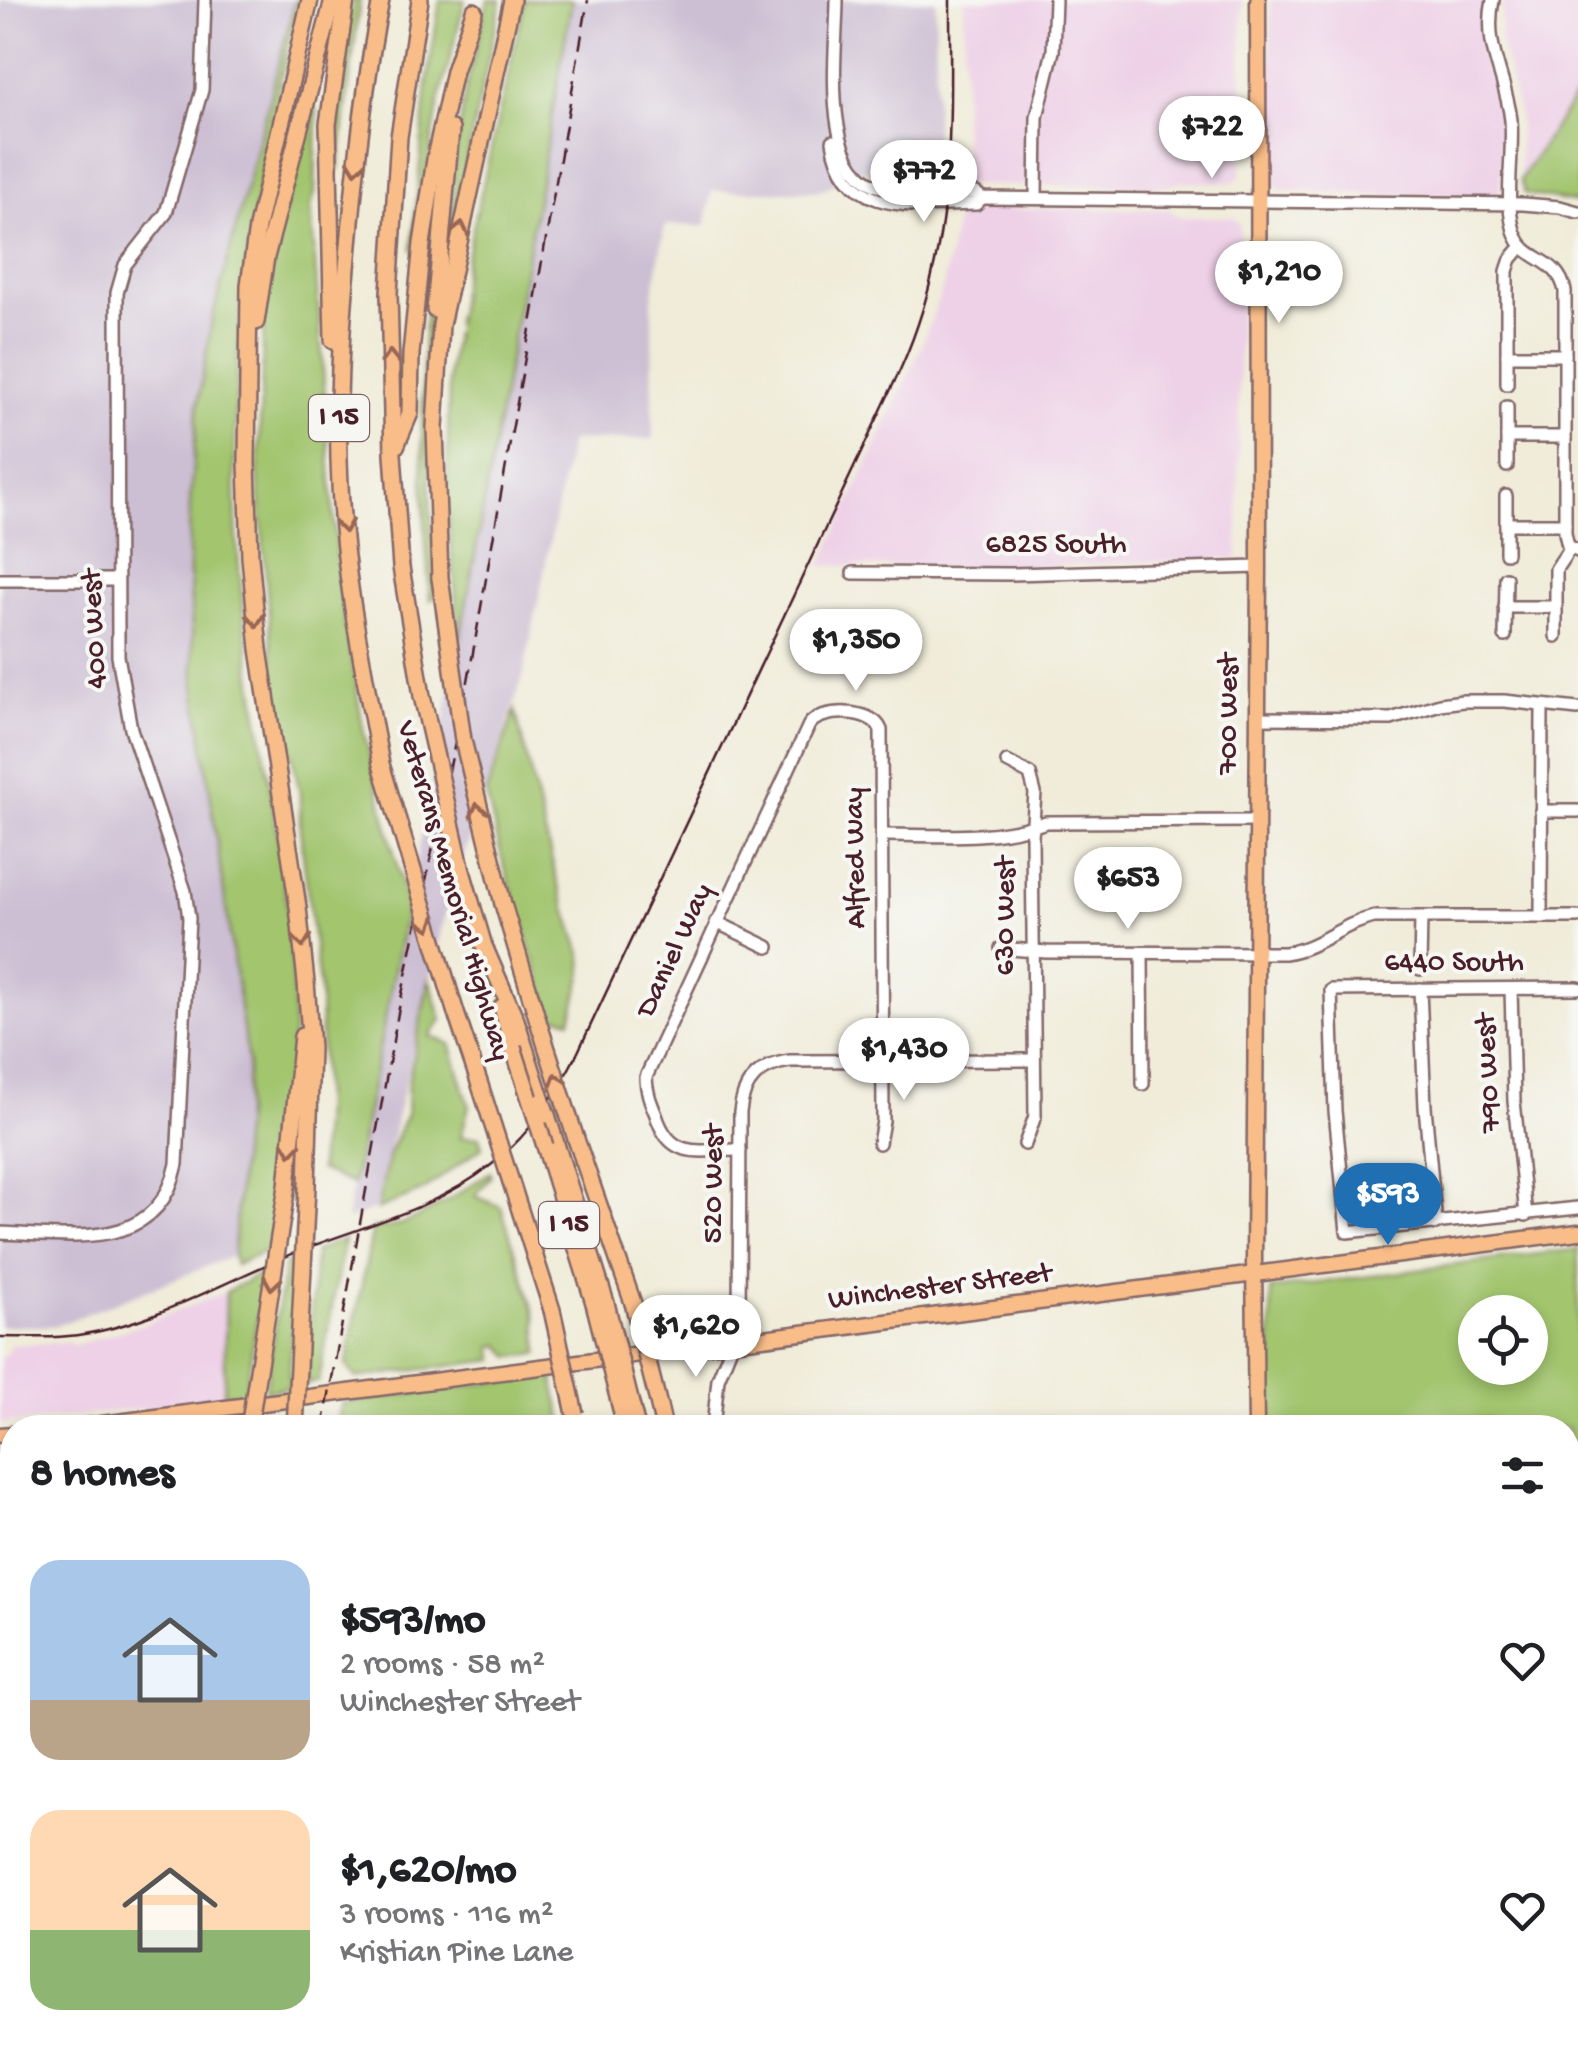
<!DOCTYPE html>
<meta charset="utf-8">
<style>
body{margin:0;font-family:"Gochi Hand",sans-serif;background:#f2f2f2;color:#202124;height:100vh;display:flex;flex-direction:column;font-size:38px;white-space:nowrap}
*{box-sizing:border-box;margin:0}
p{font-size:32px;color:#757577}
.icon{flex:none;width:55px;height:55px;fill:none;stroke:currentColor;stroke-width:2;stroke-linecap:round;stroke-linejoin:round}
.map{position:relative;flex:1;overflow:hidden}
.details{position:absolute;left:0px;top:1415px;width:1580px;height:640px;display:flex;flex-direction:column;background:#fff;border-radius:40px 40px 0 0;box-shadow:0 5px 15px #0003}
.details>*{flex:none}
.buttons{position:absolute;left:1458px;top:1295px;display:grid;gap:20px}
.buttons a{display:grid;place-items:center;width:90px;height:90px;border-radius:50%;background:#fff;box-shadow:0 5px 15px #0003;font-size:50px}
.price{position:absolute;translate:-50% -85px;padding:0 22px;border-radius:35px;background:#fff;color:#222;font-size:32px;line-height:65px;filter:drop-shadow(0 2px 5px #0008)}
.price::after{content:'';position:absolute;left:50%;top:60px;width:30px;height:22px;margin-left:-15px;background:inherit;clip-path:polygon(0 0,100% 0,50% 100%)}
.price.on{background:#1f6fb2;color:#fff}
ul{padding:0;list-style:none}
li{display:flex;align-items:center;gap:30px;height:250px;padding:0 30px}
li span{display:grid;place-items:center;flex:none;width:280px;height:200px;border-radius:30px;color:#555}
li>.icon{margin-inline-start:auto}
span .icon{width:120px;height:120px;fill:#fffc;stroke-width:1}
li b{font-size:42px}
h2{display:flex;justify-content:space-between;align-items:center;height:120px;padding:0 30px;font-size:42px}
.map>svg:first-child{display:block}
</style>
<div class="map">
<svg width="1578" height="2055" viewBox="0 0 1578 2055">
<rect width="100%" height="100%" fill="#f6f6f2"/>
<filter id="ink" filterUnits="userSpaceOnUse"><feTurbulence type="fractalNoise" baseFrequency=".01" numOctaves="2"/><feDisplacementMap in="SourceGraphic" scale="20" xChannelSelector="R" yChannelSelector="G"/><feConvolveMatrix kernelMatrix="1 2 1 2 8 2 1 2 1" color-interpolation-filters="sRGB"/></filter>
<filter id="wash" filterUnits="userSpaceOnUse"><feTurbulence type="fractalNoise" baseFrequency=".0048" numOctaves="4" result="noise"/><feDisplacementMap in="SourceGraphic" scale="40" xChannelSelector="R" yChannelSelector="G"/><feGaussianBlur stdDeviation="2.25" result="paint"/><feColorMatrix in="noise" values="0 0 0 0 0 0 0 0 0 0 0 0 0 0 0 0 0 1.4 0 .05"/><feComposite in="paint" operator="in"/></filter>
<g filter="url(#wash)">
<rect width="100%" height="100%" fill="#f0ecd9"/>
<!-- built -->
<g fill="#eed0e7">
<path d="M964,0h278l-1,176 -9,7 -52,-1 -12,4 -205,-1z"/>
<path d="M1271,0h215l-2,50 18,69 -2,72 -10,5 -105,-1 -103,-5 -7,-4 -5,-12z"/>
<path d="M1503,0h75v203l-50,-8 -8,-6 -1,-76 -19,-73z"/>
<path d="M958,209h210l11,8h53l8,6 -2,335 -210,9 -207,-1 101,-221 21,-58z"/>
<path d="M226,1292l-1,107 -225,25v-66l8,-5 1,-8 62,-3 1,4 67,-20z"/>
<path d="M12,1445v251l-12,5v-255z"/>
</g>
<!-- industrial -->
<g fill="#ccbed3">
<path d="M0,0h295l-73,276 -24,127 -8,100 -1,45 5,131 54,385 -15,192 -177,70h-56z"/>
<path d="M572,0h364l-1,179 -53,-1 -17,-9 -45,22h-108l-7,35 -40,-1 -13,75 1,139 -83,2 -47,236 -78,236 -70,296 -29,11 115,-586z"/>
<path d="M0,1905l12,4v133l180,1 -2,12h-190z"/>
<path d="M236,2042l101,1 12,12h-116z"/>
</g>
<!-- grass -->
<g fill="#a2c56e" stroke="#76724c" stroke-width="2.5" fill-rule="evenodd">
<path d="M295,0h4c-45,182 -75,365 -61,553 9,133 43,264 53,397 9,101 -7,200 -22,300l-34,15 -2,-9 15,-192 -54,-385 -5,-131 1,-45 8,-100 14,-83z"/>
<path d="M353,0h7l-22,171h-6l4,-74z"/>
<path d="M440,0h25l-26,102 -27,149 15,-167z"/>
<path d="M488,0h13l-51,236 6,-86 10,-62z"/>
<path d="M525,0h47l-112,640 -13,-135 2,-134 15,-104z"/>
<path d="M1578,92v111l-53,-9 -5,-14z"/>
<path d="M317,109l-2,84 -4,13 28,383 25,144 43,172 -54,279 -34,-14 4,-61 -3,-116 -20,-163v-36l-8,-39 -8,-21 -11,-66 -15,-194 6,-158 11,-70 29,-114 8,-21z"/>
<path d="M440,179l-14,223 9,196 -5,2c-12,-145 -12,-276 10,-421z"/>
<path d="M515,710l43,175 24,71 1,16 -12,48 -19,-4 -48,-150 -18,-73z"/>
<path d="M429,979l13,41 -12,16 20,8 19,61 -8,32h18l3,10 -58,43 -47,20 12,-56 18,-40 1,-31z"/>
<path d="M490,1172l1,4 -16,20 26,11 35,110 3,37 -28,3 -11,-12 -8,2 3,13 -139,18 -10,-13 27,-137c32,5 90,-37 117,-56z"/>
<path d="M344,1239l-25,142 -12,3 8,-133z"/>
<path d="M1578,1249v681l-10,-1v-501l-67,-1 -14,-9 -88,10 -128,-1v-138zM1475,1312h55v56h-55z"/>
<path d="M295,1259l-6,129 -24,3 20,-127z"/>
<path d="M265,1271l-20,122 -21,2 2,-103z"/>
<path d="M552,1374l12,53h-229l7,-24z"/>
<path d="M660,2042l84,1 20,12h-107z"/>
<path d="M389,2043h163l-3,12h-149z"/>
<path d="M780,2043h80l-2,12h-66z"/>
<path d="M879,2043h159l-20,12h-140z"/>
</g>
<g fill="none" stroke-linecap="round" stroke-linejoin="round">
<!-- stream -->
<g stroke="#6cabdf" stroke-width="2.5">
<path d="M1568,1773l10,-10"/>
<path d="M1568,1927l10,1"/>
</g>
</g>
</g>
<g filter="url(#ink)">
<g fill="none" stroke-linecap="round" stroke-linejoin="round">
<defs>
<g id="minor">
<path d="M837,0c0,52 -19,172 46,188 29,7 64,5 93,5l6,5 541,6 37,3 18,5"/>
<path d="M1493,0c-10,48 13,76 18,120 3,34 -8,85 5,116 11,26 42,21 49,55v242l3,13 10,5"/>
<path d="M833,141c11,77 85,64 143,63l6,-6"/>
<path d="M1036,198l1,-81 16,-66 2,-51"/>
<path d="M1507,355h58"/>
<path d="M1507,384v-113l4,-12 11,-13"/>
<path d="M1507,437h58"/>
<path d="M1507,466v-59"/>
<path d="M1506,524h59"/>
<path d="M1506,553v-57"/>
<path d="M853,573l159,1 247,-7"/>
<path d="M0,580h117"/>
<path d="M1505,607h51"/>
<path d="M1505,636l1,-58"/>
<path d="M1556,636v-67l14,-21"/>
<path d="M1258,718l133,1 49,-15 23,-3h41l74,8"/>
<path d="M1007,762l23,12 5,19 -3,44 3,279 -10,28"/>
<path d="M1541,811h37"/>
<path d="M882,835c56,0 111,6 164,-13l211,-1"/>
<path d="M1541,917l1,-210"/>
<path d="M716,922l52,25"/>
<path d="M1001,948l45,4 238,1c34,-4 57,-29 90,-36h204"/>
<path d="M1142,953l1,131"/>
<path d="M1420,969l1,-52"/>
<path d="M1578,988l-247,2 4,121 12,121 231,-24"/>
<path d="M1420,989l5,118 11,117"/>
<path d="M1511,989l3,112 12,114"/>
<path d="M740,1150c-41,-1 -69,12 -84,-35 -5,-12 -10,-24 -10,-38l163,-352c11,-17 64,-17 72,5l2,391 -4,22"/>
<path d="M0,1233c69,2 158,21 177,-69l12,-246 -4,-27 -54,-162 -13,-73 -1,-363 8,-28 41,-52 36,-123 3,-90"/>
<path d="M713,1428l5,-49 21,-52 1,-215c3,-31 20,-47 50,-51l244,-1"/>
<path d="M0,1999l12,3"/>
</g>
<g id="major">
<path d="M71,1428l1507,-196"/>
<path d="M1256,1428l-2,-166 5,-695 -1,-567"/>
<path d="M0,1435l12,-1"/>
<path d="M1259,2042v13"/>
</g>
<g id="highway">
<path d="M381,0c-17,85 -26,170 -33,257 -7,76 -12,152 -8,228 4,93 24,187 41,279"/>
<path d="M420,0l-21,137 -10,156 4,161 8,113 21,129"/>
<path d="M435,310l16,-181"/>
<path d="M256,322l10,-65 67,-257"/>
<path d="M333,340l-5,-216 18,-124"/>
<path d="M396,446l14,-33 1,-59 11,-110 14,-91 18,-82 20,-60"/>
<path d="M440,578l-5,-150 6,-103 71,-325"/>
<path d="M503,904l35,117"/>
<path d="M484,946l32,74 26,81"/>
<path d="M502,1007l11,40"/>
<path d="M455,1010l24,72"/>
<path d="M547,1115l59,188"/>
<path d="M576,1139l57,164"/>
<path d="M545,1146l49,157"/>
<path d="M511,1182l41,128"/>
<path d="M287,1186l15,-150"/>
<path d="M307,1187l4,-139 -5,-66 -8,-75 -39,-258 -9,-92 -3,-94 2,-178 8,-58 53,-227"/>
<path d="M658,1402l6,26"/>
<path d="M632,1408l5,20"/>
<path d="M0,1746l12,-5"/>
<path d="M0,1787h12"/>
<path d="M0,1837l12,3"/>
<path d="M0,1862l12,4"/>
<path d="M1568,1983l10,1"/>
<path d="M1568,2019l10,1"/>
<path d="M379,2042l10,13"/>
<path d="M764,2042l13,13"/>
<path d="M560,2055l3,-13"/>
<path d="M615,2055l3,-13"/>
<path d="M647,2055l2,-13"/>
<path d="M869,2055v-13"/>
<path d="M1029,2055l22,-13"/>
</g>
</defs>
<!-- minor casing -->
<use href="#minor" stroke="#846768" stroke-width="16"/>
<!-- major casing -->
<use href="#major" stroke="#846768" stroke-width="19"/>
<!-- highway casing -->
<use href="#highway" stroke="#846768" stroke-width="20"/>
<!-- minor -->
<use href="#minor" stroke="#fff" stroke-width="11"/>
<!-- major -->
<use href="#major" stroke="#f9bd89" stroke-width="14"/>
<!-- highway -->
<use href="#highway" stroke="#f9bd89" stroke-width="15"/>
<!-- tram -->
<path stroke="#4a1f2b" stroke-width="2.5" d="M0,1337c28,0 56,2 84,-3 69,-10 153,-59 220,-85 65,-25 131,-40 187,-84 40,-31 64,-69 87,-113l322,-682c56,-125 50,-236 50,-370"/>
<!-- rail -->
<g stroke="#4a1f2b" stroke-width="2.5" stroke-dasharray="15 8" stroke-linecap="butt">
<path d="M323,1428l75,-415 70,-332 120,-681"/>
<path d="M205,2055l3,-13"/>
</g>
<defs>
<g id="highway-bridge">
<path d="M440,578l23,162 40,164"/>
<path d="M422,696l40,175 22,75"/>
<path d="M381,764l74,246"/>
<path d="M538,1021l38,118"/>
<path d="M513,1047l32,99"/>
<path d="M479,1082l32,100"/>
<path d="M542,1101l5,14"/>
<path d="M594,1303l28,110"/>
<path d="M606,1303l26,105"/>
<path d="M633,1303l25,99"/>
<path d="M552,1310l23,104"/>
<path d="M249,1428l38,-242"/>
<path d="M295,1428l12,-241"/>
</g>
</defs>
<!-- highway-bridge casing -->
<use href="#highway-bridge" stroke="#846768" stroke-width="20" stroke-linecap="butt"/>
<!-- highway-bridge -->
<use href="#highway-bridge" stroke="#f9bd89" stroke-width="15"/>
</g>
<!-- one-way arrows -->
<defs><path id="oneway-chevron" d="M-2-3.5L2.5 0L-2 3.5" fill="none" stroke-width="1.6" stroke-linecap="round" stroke-linejoin="round" transform="scale(2.5)"/></defs>
<g stroke="#965">
<use href="#oneway-chevron" transform="translate(356 167) rotate(97)"/>
<use href="#oneway-chevron" transform="translate(461 229) rotate(-77)"/>
<use href="#oneway-chevron" transform="translate(390 357) rotate(-91)"/>
<use href="#oneway-chevron" transform="translate(344 526) rotate(83)"/>
<use href="#oneway-chevron" transform="translate(256 620) rotate(84)"/>
<use href="#oneway-chevron" transform="translate(478 810) rotate(-102)"/>
<use href="#oneway-chevron" transform="translate(428 924) rotate(72)"/>
<use href="#oneway-chevron" transform="translate(302 941) rotate(84)"/>
<use href="#oneway-chevron" transform="translate(557 1080) rotate(-108)"/>
<use href="#oneway-chevron" transform="translate(291 1149) rotate(96)"/>
<use href="#oneway-chevron" transform="translate(272 1283) rotate(99)"/>
</g>
</g>
<g text-anchor="middle" dominant-baseline="central" stroke-width="8" stroke-linejoin="round" paint-order="stroke">
<!-- shield labels -->
<g fill="#f6f6f2" stroke="#7e6067" stroke-width="2.5">
<rect x="309" y="395" width="60" height="46" rx="8"/>
<rect x="539" y="1202" width="60" height="46" rx="8"/>
</g>
<g font-size="28" font-weight="bold" fill="#4a1f2b">
<text x="339" y="418">I 15</text>
<text x="569" y="1225">I 15</text>
</g>
<!-- street labels -->
<g font-size="30" fill="#4a1f2b" stroke="#f6f6f2">
<text x="1056" y="546">6825 South</text>
<text transform="translate(96 629) rotate(-93)">400 West</text>
<text transform="translate(1230 714) rotate(-90)">700 West</text>
<text transform="translate(857 858) rotate(-91)">Alfred Way</text>
<text transform="translate(452 891) rotate(74)">Veterans Memorial Highway</text>
<text transform="translate(1007 916) rotate(-90)">630 West</text>
<text transform="translate(676 951) rotate(-65)">Daniel Way</text>
<text x="1454" y="964">6440 South</text>
<text transform="translate(1490 1073) rotate(-93)">790 West</text>
<text transform="translate(715 1184) rotate(-90)">520 West</text>
<text transform="translate(940 1288) rotate(-7)">Winchester Street</text>
</g>
</g>
</svg>
<div class="buttons">
<a><svg class="icon" aria-label="locate" viewBox="0 0 24 24"><circle cx="12" cy="12" r="6"/><path d="M12 2v4M12 18v4M2 12h4M18 12h4"/></svg></a>
</div>
<b class="price" style="left:1212px;top:181px">$722</b>
<b class="price" style="left:924px;top:225px">$772</b>
<b class="price" style="left:1279px;top:326px">$1,210</b>
<b class="price" style="left:856px;top:694px">$1,350</b>
<b class="price" style="left:1128px;top:932px">$653</b>
<b class="price" style="left:904px;top:1103px">$1,430</b>
<b class="price on" style="left:1388px;top:1248px">$593</b>
<b class="price" style="left:696px;top:1380px">$1,620</b>
<section class="details">
<h2>8 homes<svg class="icon" aria-label="filters" viewBox="0 0 24 24"><path d="M4 7h16M4 17h16"/><circle cx="9" cy="7" r="2"/><circle cx="15" cy="17" r="2"/></svg></h2>
<ul>
<li><span style="background:linear-gradient(#a9c7e8 70%,#b9a48a 0)"><svg class="icon" aria-label="home" viewBox="0 0 24 24"><path d="M3 11l9-7 9 7M6 9v11h12V9"/></svg></span><div><b>$593/mo</b><p>2 rooms · 58 m²</p><p>Winchester Street</p></div><svg class="icon" aria-label="heart" viewBox="0 0 24 24"><path d="M12 20l-8-8c-3-5 5-10 8-4 3-6 11-1 8 4z"/></svg></li>
<li><span style="background:linear-gradient(#ffd9b3 60%,#8fb573 0)"><svg class="icon" aria-label="home" viewBox="0 0 24 24"><path d="M3 11l9-7 9 7M6 9v11h12V9"/></svg></span><div><b>$1,620/mo</b><p>3 rooms · 116 m²</p><p>Kristian Pine Lane</p></div><svg class="icon" aria-label="heart" viewBox="0 0 24 24"><path d="M12 20l-8-8c-3-5 5-10 8-4 3-6 11-1 8 4z"/></svg></li>
</ul>
</section>
</div>
